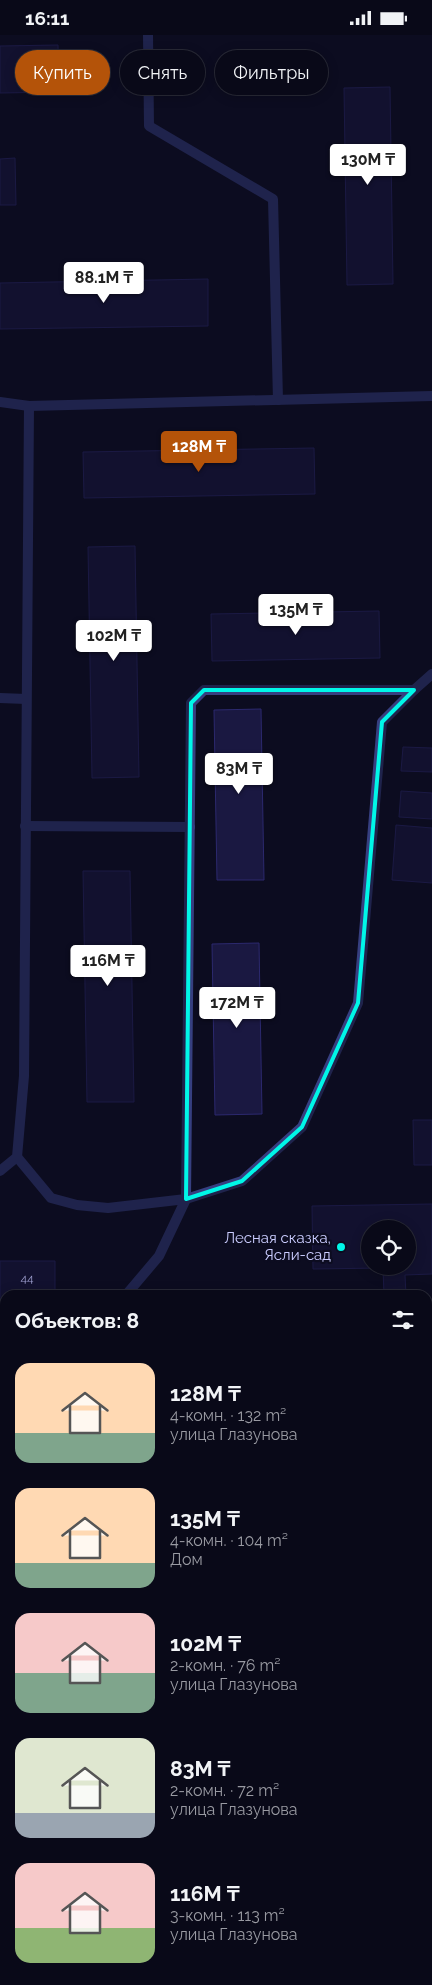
<!DOCTYPE html>
<html lang="ru">
<meta charset="utf-8">
<style>
body{margin:0;font-family:Raleway,sans-serif;background:#121221;color:#f1f3f6;height:100vh;display:flex;flex-direction:column;font-size:19px;white-space:nowrap}
*{box-sizing:border-box;margin:0}
p{font-size:16px;color:#999aa2}
.icon{flex:none;width:28px;height:28px;fill:none;stroke:currentColor;stroke-width:2;stroke-linecap:round;stroke-linejoin:round}
.map{position:relative;flex:1;overflow:hidden}
.drawer{position:absolute;left:0px;top:1255px;width:432px;height:695px;display:flex;flex-direction:column;background:#090918;border-radius:15px 15px 0 0;box-shadow:0 2px 12px #0003,0 0 0 1px #292a37}
.drawer>*{flex:none}
.guide{position:absolute;left:15px;top:15px;width:402px;height:45px;display:flex;gap:10px}
.fabs{position:absolute;left:361px;top:1185px;display:grid;gap:10px}
.fabs a{display:grid;place-items:center;width:55px;height:55px;border-radius:50%;background:#090918;box-shadow:0 2px 12px #0003,0 0 0 1px #292a37;font-size:25px}
.price{position:absolute;translate:-50% -42px;padding:0 11px;border-radius:5px;background:#fff;color:#222;font-size:16px;line-height:32px;filter:drop-shadow(0 1px 2px #0008)}
.price::after{content:'';position:absolute;left:50%;top:30px;width:15px;height:11px;margin-left:-8px;background:inherit;clip-path:polygon(0 0,100% 0,50% 100%)}
.price.current{background:#b45309;color:#fff}
ul{padding:0;list-style:none}
li{display:flex;align-items:center;gap:15px;height:125px;padding:0 15px}
li span{display:grid;place-items:center;flex:none;width:140px;height:100px;border-radius:15px;color:#555}
li>.icon{margin-inline-start:auto}
span .icon{width:60px;height:60px;fill:#fffc;stroke-width:1}
li b{font-size:21px}
h2{display:flex;justify-content:space-between;align-items:center;height:60px;padding:0 15px;font-size:21px}
.chip{padding:0 18px;border-radius:22px;background:#090918;box-shadow:0 2px 12px #0003,0 0 0 1px #292a37;font-size:18px;line-height:45px}
.chip.current{background:#b45309;color:#fff}
.status{display:flex;justify-content:space-between;align-items:center;height:35px;padding:0 25px;background:#090918;direction:ltr}
.status svg{height:14px;fill:currentColor}
.map>svg:first-child{display:block}
</style>
<div class="status"><b>16:11</b><svg viewBox="0 0 49 12"><path d="M0 12V9h3v3zM5 12V6h3v6zM10 12V3h3v9zM15 12V0h3v12zM26 1h20v11H26zM47 4h2v5h-2z"/></svg></div>
<div class="map">
<svg width="432" height="1950" viewBox="0 0 432 1950">
<rect width="100%" height="100%" fill="#0c0c20"/>
<!-- green -->
<path fill="#0f2a25" d="M432,1923v27h-20l4,-5h12v-16z"/>
<!-- building -->
<g fill="#1a1841" stroke="#2c296e" fill-rule="evenodd">
<path d="M58,10l1,47 -59,1v-47z"/>
<path d="M390,52l3,197 -46,1 -3,-197z"/>
<path d="M15,123l1,47h-16v-46z"/>
<path d="M208,244v47l-208,3v-46z"/>
<path d="M314,413l1,46 -231,4 -1,-46z"/>
<path d="M135,511l4,231 -47,1 -4,-231z"/>
<path d="M379,576l1,47 -168,3 -1,-47z"/>
<path d="M261,674l3,171h-47l-3,-170z"/>
<path d="M403,712l29,1v24l-31,-1z"/>
<path d="M401,756l31,2v26l-33,-2z"/>
<path d="M396,790l36,3v55l-40,-3z"/>
<path d="M83,836h47l4,231h-47z"/>
<path d="M259,908l3,171 -47,1 -3,-171z"/>
<path d="M413,1085h19v45h-18z"/>
<path d="M432,1169v70l-27,1 1,20h-22l-1,-27 -70,1 -1,-63zM370,1194h38v37h-38z"/>
<path d="M0,1226h55v34h-50v34h-5z"/>
<rect x="428" y="1278" width="4" height="55"/>
<rect x="428" y="1600" width="4" height="49"/>
<rect x="23" y="1945" width="47" height="5"/>
<path d="M185,1945h47l-1,5h-46z"/>
</g>
<g fill="none" stroke-linecap="round" stroke-linejoin="round">
<!-- service -->
<g stroke="#363f80" stroke-width="10">
<path d="M148,0l1,91 124,73 5,201"/>
<path d="M0,663l26,1"/>
</g>
<!-- minor -->
<g stroke="#363f80" stroke-width="10">
<path d="M0,367l29,4 403,-10"/>
<path d="M25,791l165,1"/>
<path d="M17,1122l34,41 26,7 31,3 78,-9 56,-18 60,-54 56,-124 24,-281 32,-32"/>
<path d="M0,1136l17,-14 7,-81 5,-670"/>
<path d="M126,1260l33,-39 27,-57 5,-496 13,-13h210l18,-16"/>
<path d="M0,1395l5,-6"/>
<path d="M0,1550h5"/>
</g>
</g>
<!-- marked area -->
<path d="M0 0H432V1950H0ZM204,655h210l-32,32 -24,281 -56,124 -60,54 -56,18 5,-496z" fill="#0c0c20" fill-opacity=".55" fill-rule="evenodd"/>
<path fill="none" stroke="#00f6e8" stroke-width="4" stroke-linejoin="round" d="M204,655h210l-32,32 -24,281 -56,124 -60,54 -56,18 5,-496z"/>
<!-- markers -->
<circle fill="#00f6e8" stroke="#0c0c20" stroke-width="2" cx="341" cy="1212" r="5"/>
<g text-anchor="middle" dominant-baseline="central" stroke-width="4.5" stroke-linejoin="round" paint-order="stroke">
<!-- number labels -->
<g font-size="12" fill="#9fa0d0">
<text x="27" y="1243">44</text>
</g>
<!-- poi labels -->
<g font-size="15" fill="#cbcdff" stroke="#0c0c20" text-anchor="end">
<text x="331" y="1203">Лесная сказка,<tspan x="331" dy="17">Ясли-сад</tspan></text>
</g>
</g>
</svg>
<div class="fabs">
<a><svg class="icon" aria-label="locate" viewBox="0 0 24 24"><circle cx="12" cy="12" r="6"/><path d="M12 2v4M12 18v4M2 12h4M18 12h4"/></svg></a>
</div>
<b class="price" style="left:368px;top:151px">130M ₸</b>
<b class="price" style="left:104px;top:269px">88.1M ₸</b>
<b class="price current" style="left:199px;top:438px">128M ₸</b>
<b class="price" style="left:296px;top:601px">135M ₸</b>
<b class="price" style="left:114px;top:627px">102M ₸</b>
<b class="price" style="left:239px;top:760px">83M ₸</b>
<b class="price" style="left:108px;top:952px">116M ₸</b>
<b class="price" style="left:237px;top:994px">172M ₸</b>
<div class="guide">
<a class="chip current">Купить</a>
<a class="chip">Снять</a>
<a class="chip">Фильтры</a>
</div>
<section class="drawer">
<h2>Объектов: 8<svg class="icon" aria-label="filters" viewBox="0 0 24 24"><path d="M4 7h16M4 17h16"/><circle cx="9" cy="7" r="2"/><circle cx="15" cy="17" r="2"/></svg></h2>
<ul>
<li><span style="background:linear-gradient(#ffd9b3 70%,#7fa58c 0)"><svg class="icon" aria-label="home" viewBox="0 0 24 24"><path d="M3 11l9-7 9 7M6 9v11h12V9"/></svg></span><div><b>128M ₸</b><p>4-комн. · 132 m²</p><p>улица Глазунова</p></div></li>
<li><span style="background:linear-gradient(#ffd9b3 75%,#7fa58c 0)"><svg class="icon" aria-label="home" viewBox="0 0 24 24"><path d="M3 11l9-7 9 7M6 9v11h12V9"/></svg></span><div><b>135M ₸</b><p>4-комн. · 104 m²</p><p>Дом</p></div></li>
<li><span style="background:linear-gradient(#f6c9c9 60%,#7fa58c 0)"><svg class="icon" aria-label="home" viewBox="0 0 24 24"><path d="M3 11l9-7 9 7M6 9v11h12V9"/></svg></span><div><b>102M ₸</b><p>2-комн. · 76 m²</p><p>улица Глазунова</p></div></li>
<li><span style="background:linear-gradient(#dfe7d0 75%,#9aa5b1 0)"><svg class="icon" aria-label="home" viewBox="0 0 24 24"><path d="M3 11l9-7 9 7M6 9v11h12V9"/></svg></span><div><b>83M ₸</b><p>2-комн. · 72 m²</p><p>улица Глазунова</p></div></li>
<li><span style="background:linear-gradient(#f6c9c9 65%,#8fb573 0)"><svg class="icon" aria-label="home" viewBox="0 0 24 24"><path d="M3 11l9-7 9 7M6 9v11h12V9"/></svg></span><div><b>116M ₸</b><p>3-комн. · 113 m²</p><p>улица Глазунова</p></div></li>
</ul>
</section>
</div>
